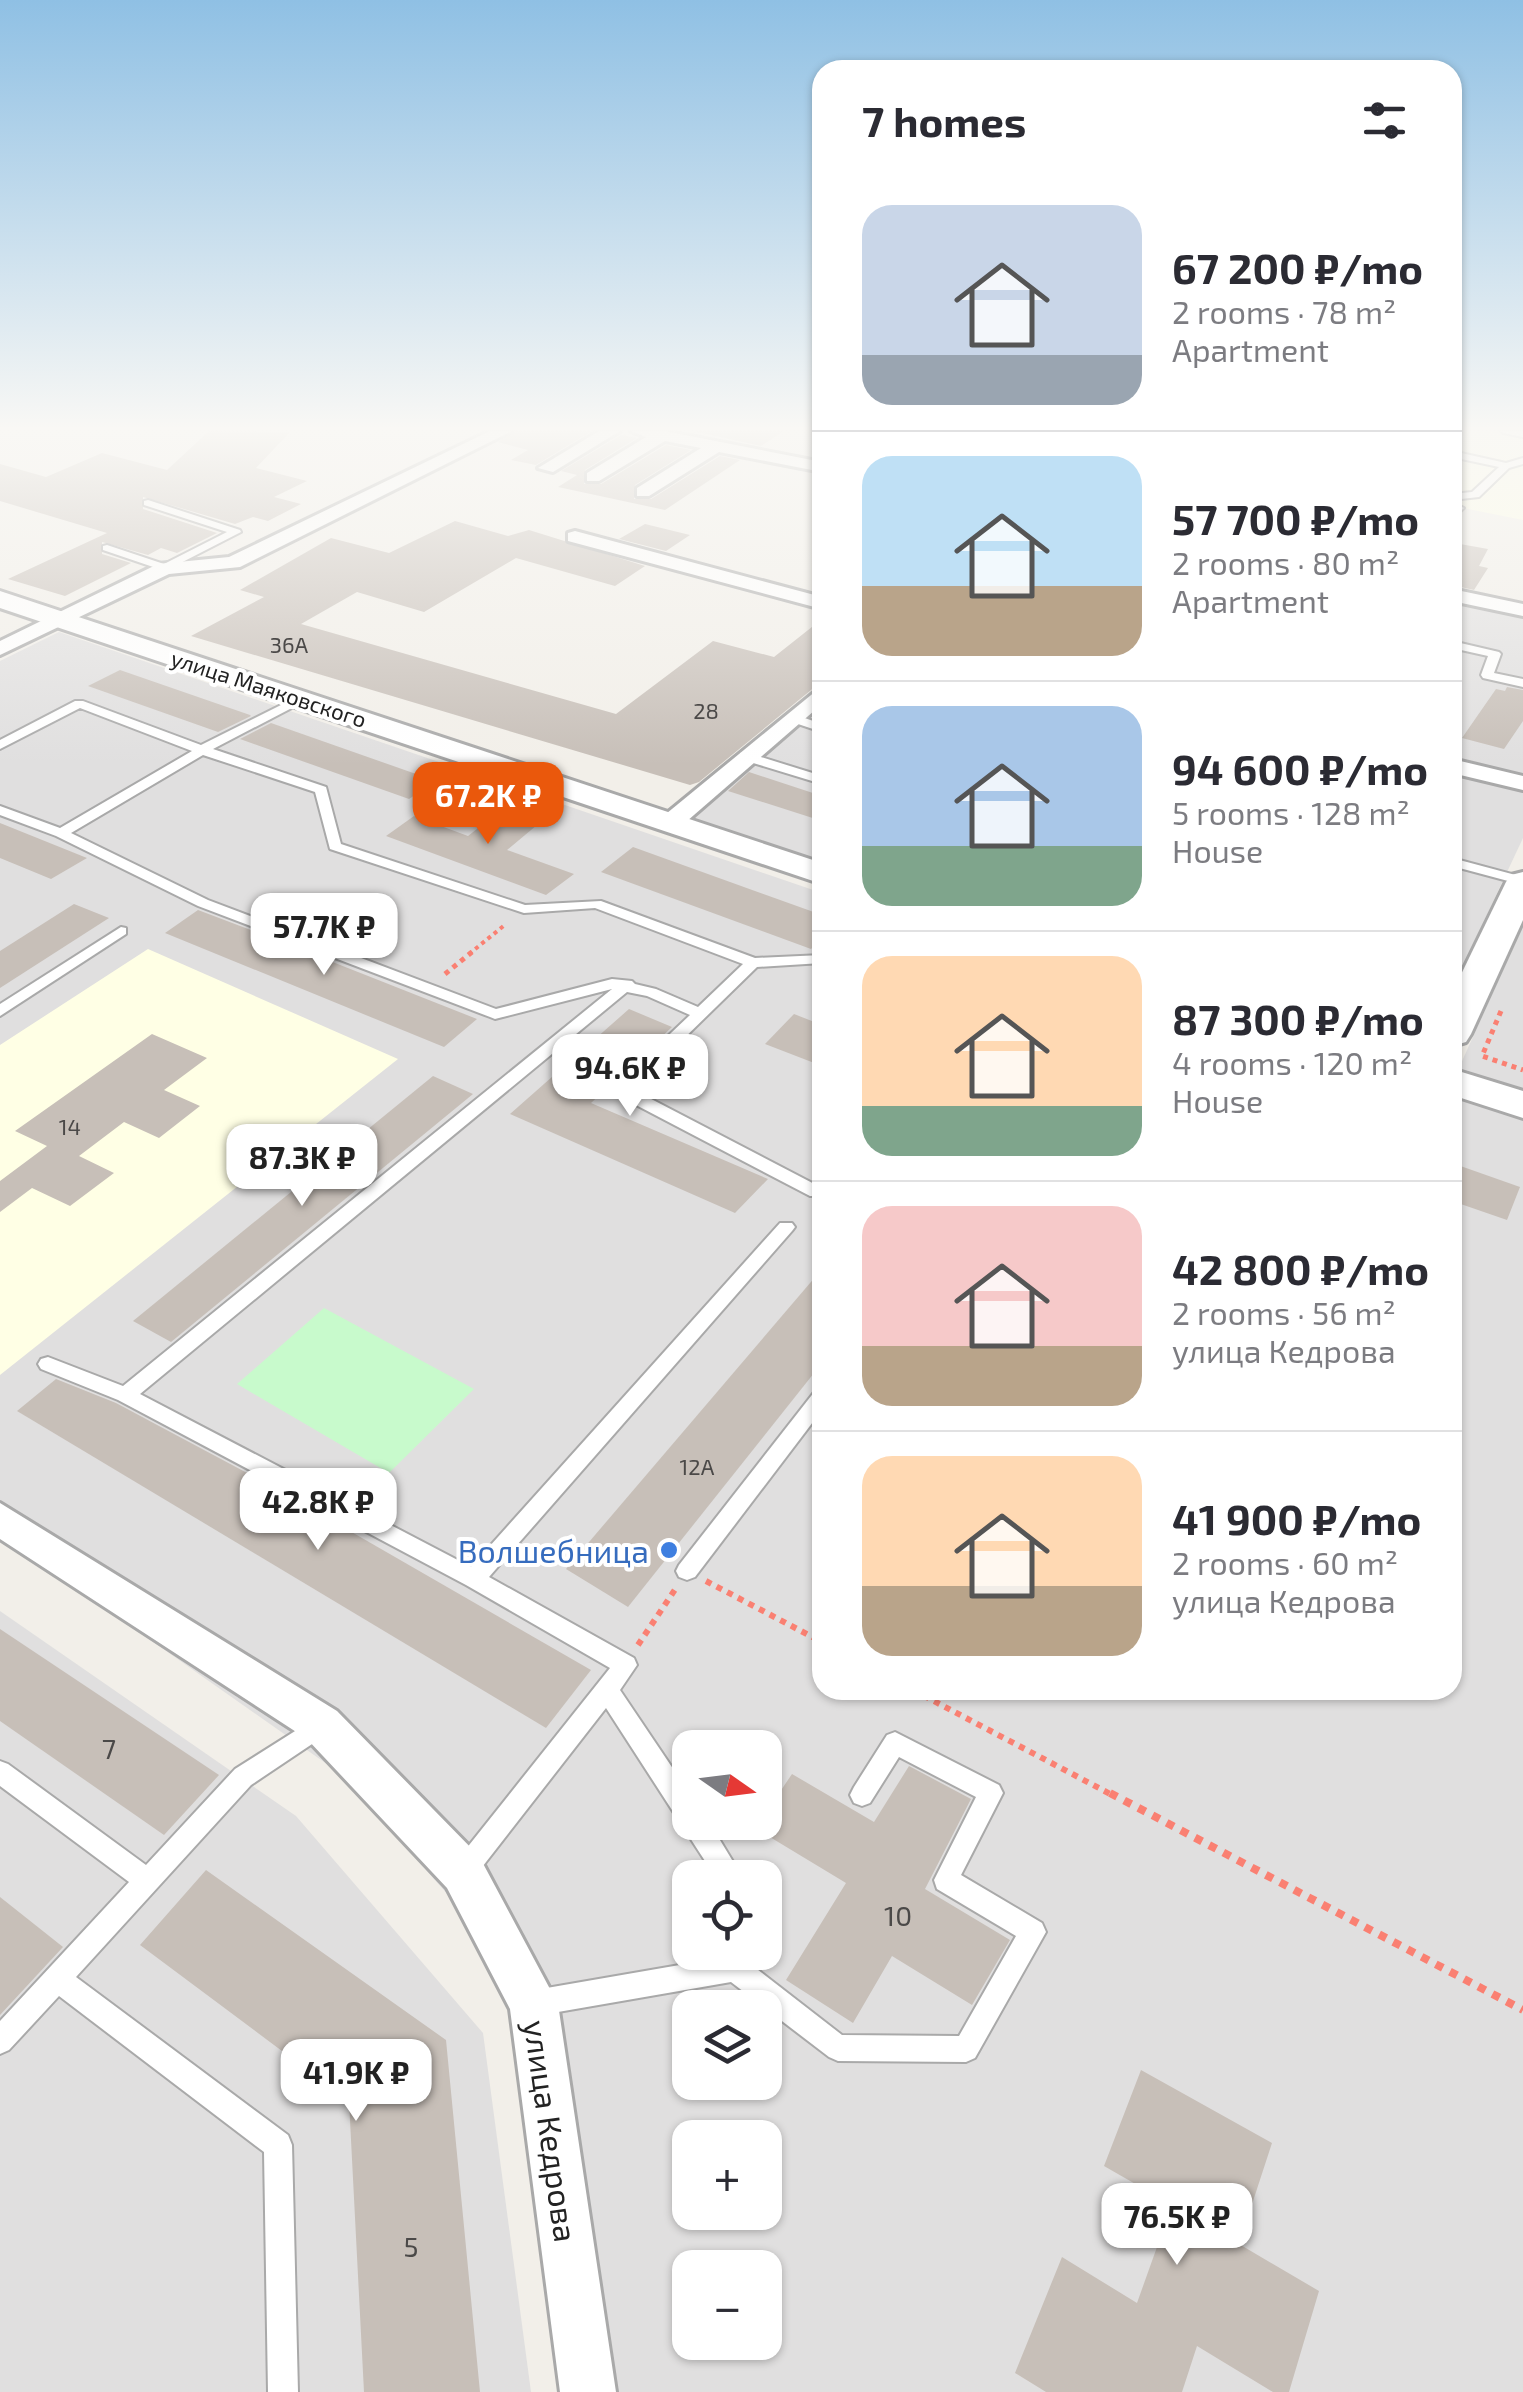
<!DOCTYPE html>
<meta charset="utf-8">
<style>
body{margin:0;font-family:"Exo 2",sans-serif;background:#f7f7f7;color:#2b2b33;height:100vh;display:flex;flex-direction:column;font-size:38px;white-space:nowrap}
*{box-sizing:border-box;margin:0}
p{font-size:32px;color:#7c7c81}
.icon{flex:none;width:55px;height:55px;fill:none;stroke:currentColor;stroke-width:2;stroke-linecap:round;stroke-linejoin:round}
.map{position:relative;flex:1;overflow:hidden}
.details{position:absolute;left:812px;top:60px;width:650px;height:1640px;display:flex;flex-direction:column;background:#fff;border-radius:30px;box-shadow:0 2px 8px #0004}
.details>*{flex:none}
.needle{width:65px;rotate:104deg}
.buttons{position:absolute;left:672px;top:1730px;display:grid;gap:20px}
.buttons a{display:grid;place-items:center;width:110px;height:110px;border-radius:20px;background:#fff;box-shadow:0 2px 8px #0004;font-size:50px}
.price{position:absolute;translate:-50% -85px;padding:0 22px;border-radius:20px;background:#fff;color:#222;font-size:32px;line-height:65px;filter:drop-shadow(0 2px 5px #0008)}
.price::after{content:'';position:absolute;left:50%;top:60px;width:30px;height:22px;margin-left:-15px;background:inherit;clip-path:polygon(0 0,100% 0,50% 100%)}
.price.current{background:#ea580c;color:#fff}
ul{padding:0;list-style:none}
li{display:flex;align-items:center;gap:30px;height:250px;padding:0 50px}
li+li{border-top:2px solid #e1e1e2}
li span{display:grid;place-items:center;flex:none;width:280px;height:200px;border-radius:30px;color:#555}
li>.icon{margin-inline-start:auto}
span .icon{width:120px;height:120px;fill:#fffc;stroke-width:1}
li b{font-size:42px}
h2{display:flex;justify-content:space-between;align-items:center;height:120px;padding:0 50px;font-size:42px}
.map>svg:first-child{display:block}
</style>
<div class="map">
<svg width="1523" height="2392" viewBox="0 0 1523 2392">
<rect width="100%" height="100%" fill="#f2efe9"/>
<!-- residential -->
<g fill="#e0dfdf" fill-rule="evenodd">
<path d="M1453,602l70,15v158l-70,-17z"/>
<path d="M59,632l763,261v797h630l1,-597 70,24v1275h-916l-64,-390 -202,-228 -341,-240v-873zM690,1748h75v74h-75zM690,1878h75v74h-75zM690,2008h75v74h-75zM690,2138h75v74h-75zM690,2268h75v74h-75z"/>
<path d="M822,700v171l-143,-49z"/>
<path d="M1452,773l71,18v47l-70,149z"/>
<path d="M1523,926v166l-65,-22z"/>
<path d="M0,1611l296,205 187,217 48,359h-531z"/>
</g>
<!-- education -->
<g fill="#ffffe5">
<path d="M1452,431h71v89l-70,-14z"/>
<path d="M148,949l250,110 -398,316v-330z"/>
</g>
<!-- park -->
<path fill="#c8facc" d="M324,1308l150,81 -85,84 -152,-89z"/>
<!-- building -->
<g fill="#c7bfb8">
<path d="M209,431l81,1 -34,36 51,13 -33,16 27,7 -33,17 -15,-4 -18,7 -92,-27v12l74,24 -40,20 -16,-5 -13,7 -46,-13v12l29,9 -66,33 -57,-17 99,-46 -107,-32v-37l46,13 56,-24 65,17z"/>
<path d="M515,431h77l-56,34 -25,-5 17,-10 -30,-8z"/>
<path d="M693,431h91l-23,15z"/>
<path d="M621,435l16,3 -52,32 -1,14h17l65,-39 25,5 -56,35 -1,14h17l69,-43 20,4 -75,50 -107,-23 19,-12 -16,-4z"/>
<path d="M455,521l53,15 21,-6 116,36 -30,20 -99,-28 -92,54 -67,-20 -56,32 315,90 97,-73 61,16 48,-38v62l-123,101 -9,3 -499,-149 73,-39 -24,-7 91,-52 58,15z"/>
<path d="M645,524l45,11 -24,16 -47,-12z"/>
<path d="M1460,544l28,5 -9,17 9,2 -14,22 -22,-5v-28z"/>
<path d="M120,670l130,45 1,1 -33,16 -130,-46z"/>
<path d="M1507,687l16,3v31l-19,28 -42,-11 34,-49 9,2z"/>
<path d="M271,723l165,58 -27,18 -169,-60z"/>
<path d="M749,772l73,24v25l-94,-30z"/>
<path d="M510,803l39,12 -42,35 67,24 -28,21 -160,-59 28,-20 54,20z"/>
<path d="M0,823l87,35 -36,21 -51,-21z"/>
<path d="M633,847l189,68v24l-11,10 -210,-77z"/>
<path d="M74,904l35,14 -109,70v-37z"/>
<path d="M198,910l84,32 195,77 -33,28 -279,-114z"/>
<path d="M629,1009l43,18 -81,76 177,76 -33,34 -225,-99z"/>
<path d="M794,1014l28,11v41l-57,-22z"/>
<path d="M152,1034l55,24 -43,32 36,16 -41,32 -35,-16 -45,34 35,17 -44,33 -38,-18 -32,24v-31l47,-35 -32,-15z"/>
<path d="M433,1076l40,18 -302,248 -38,-21z"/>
<path d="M1452,1163l68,24 -13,33 -55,-19z"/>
<path d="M822,1269v94l-194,244 -62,-38z"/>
<path d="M56,1379l60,24 161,86 314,181 -45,58 -529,-317z"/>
<path d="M0,1629l219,146 -55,60 -164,-114z"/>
<path d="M909,1766l62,33 -46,90 85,51 -38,65 -80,-49 -39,67 -67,-43 60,-97 -91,-55 10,-6v-8l27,-40 82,48z"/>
<path d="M206,1870l240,170 34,352h-116l-15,-291 -209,-156z"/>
<path d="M0,1897l63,50 -63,68z"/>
<path d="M1141,2070l131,73 -33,101 80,47 -30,101h-16l-76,-46 -15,46h-136l-31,-19 47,-116 75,46 35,-98 -68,-39z"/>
</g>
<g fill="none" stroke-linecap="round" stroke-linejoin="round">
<defs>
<g id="service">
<path d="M1501,431h22v6l-20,-4z"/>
<path d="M1452,451l54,12 17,-5v6l-14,4 -30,29 -27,3v-6l20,-2 27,-25 -47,-10z"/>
<path d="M148,500l92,30 1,2 -76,39 -62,-21v-4l4,-1 57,19 63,-32 -83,-27v-4z"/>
<path d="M1452,502l12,6 -12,11z"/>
<path d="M1452,641l47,11 2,2 -7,19 29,6v8l-40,-9 -2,-3 7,-19 -36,-8z"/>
<path d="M299,696l10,3 -96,50 113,38 15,57 184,61 76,-4 154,57 67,-3v8l-65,4 -125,122 190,99v8h-12l-195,-102 -2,-4 2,-4 75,-71 -43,-19 -20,-4 -487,402 331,173 309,-344h12l3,4 -3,4 -303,346 145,81 3,7 -17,25 70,104v28h19l34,56h-27l-110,-170 -134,172 -9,4 -9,-4 -3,-8 3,-8 156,-196 -144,-83 -348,-185 -77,-31 -3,-5 3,-5 7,-2 75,29 489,-397 -117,30 -5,-2 -292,-111 -142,-70 -56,-21v-9l60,22 132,-77 -112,-43 -80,41v-9l75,-39h8l118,44zM203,755l112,37 15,57 194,64 71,-5 148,56 -45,43 -42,-18 -21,-5 -3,-3 -20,-2 -116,30 -288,-109 -137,-67z"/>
<path d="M793,714l29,10v8l-33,-11 -2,-3z"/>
<path d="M745,752l77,24v8l-82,-25v-6z"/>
<path d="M1452,858l71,19v8l-71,-19z"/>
<path d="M121,927l5,1v6l-126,82v-12z"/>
<path d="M822,1388v22l-127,167 -8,3 -8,-3 -3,-6 3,-6 136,-174z"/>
<path d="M322,1714l8,4 4,7 -4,7 -79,53 -175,192 212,158 4,10 6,247h-30l-4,-240 -205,-156 -50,54 -9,4v-33l129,-139 -129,-96v-25l8,3 138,101 89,-96z"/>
<path d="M895,1732l104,53 4,8 -42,82 81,48 4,9 -71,126 -9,4 -128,-1 -9,-4 -98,-75 -196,34 -9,-4 -4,-9 4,-9 9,-4 191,-33 1,-5h26l-4,11 93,72 117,1 57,-100 -79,-47 -3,-9 42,-83 -77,-40 -29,46 -8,3 -8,-3 -4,-8 4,-8 33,-52z"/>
</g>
<g id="minor">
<path d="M490,431h22l-272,136 -71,7 -169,81v-14l158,-77 71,-7z"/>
<path d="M599,431h21l-67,41 -15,-4z"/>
<path d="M631,431h33l158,31v10l-103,-20 -70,44h-12v-8l64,-40 -36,-7 -66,40h-12v-8l59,-36z"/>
<path d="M575,531l247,66v12l-254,-68v-8z"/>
<path d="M1452,589l71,15v12l-71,-15z"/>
<path d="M822,686v18l-143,124h-18l-4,-5 4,-5z"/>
<path d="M1452,759l71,17v14l-71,-17z"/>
<path d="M0,1503l337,208 142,145 79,148 58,388h-56l-50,-383 -63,-121 -140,-149 -307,-200z"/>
</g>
<g id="tertiary">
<path d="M0,591l822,272v21l-822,-276z"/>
<path d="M1523,872v48l-52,114 -5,8 -14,4v-53l54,-111 5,-7z"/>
<path d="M1452,1069l71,22v27l-71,-23z"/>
</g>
</defs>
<!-- service casing -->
<use href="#service" stroke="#a9a9a9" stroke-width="4"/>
<!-- minor casing -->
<use href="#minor" stroke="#a9a9a9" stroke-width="6"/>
<!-- tertiary casing -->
<use href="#tertiary" stroke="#a9a9a9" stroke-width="6"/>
<!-- path-far3 -->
<path stroke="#fa8072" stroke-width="4" stroke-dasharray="4 4" stroke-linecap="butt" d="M469,954l37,-30"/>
<!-- path-far2 -->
<g stroke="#fa8072" stroke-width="5" stroke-dasharray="5 5" stroke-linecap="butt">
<path d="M445,974l27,-22"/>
<path d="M1501,1011l-19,45 41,14"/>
</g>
<!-- path-far1 -->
<g stroke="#fa8072" stroke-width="6" stroke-dasharray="6 6" stroke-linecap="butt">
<path d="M706,1581l116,61"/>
<path d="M638,1645l38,-57"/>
<path d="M913,1690l201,106"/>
</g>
<!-- path -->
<path stroke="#fa8072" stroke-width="8" stroke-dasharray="8 8" stroke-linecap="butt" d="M1110,1793l413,217"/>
<!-- service -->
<use href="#service" fill="#fff" fill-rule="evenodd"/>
<!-- minor -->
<use href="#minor" fill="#fff" fill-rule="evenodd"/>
<!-- tertiary -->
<use href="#tertiary" fill="#fff" fill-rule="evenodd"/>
</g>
<!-- sky -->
<linearGradient id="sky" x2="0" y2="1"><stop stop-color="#8fc0e4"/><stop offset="0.56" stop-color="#f9f8f5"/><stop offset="1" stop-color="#f9f8f5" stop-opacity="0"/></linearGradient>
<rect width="1523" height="765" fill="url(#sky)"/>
<!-- markers -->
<circle fill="#3f7fe0" stroke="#fff" stroke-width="4" cx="669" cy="1550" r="10"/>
<g text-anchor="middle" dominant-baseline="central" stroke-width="8" stroke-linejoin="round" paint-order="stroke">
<!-- number labels -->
<g font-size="22" fill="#4b4948">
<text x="289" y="644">36А</text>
<text x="706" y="710">28</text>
<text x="70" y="1126">14</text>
<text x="697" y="1466">12А</text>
</g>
<!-- far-street labels -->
<g font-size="22" fill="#222" stroke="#fff">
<text transform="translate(269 688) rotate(18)">улица Маяковского</text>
</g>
<!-- near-number labels -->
<g font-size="28" fill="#4b4948">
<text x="109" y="1748">7</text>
<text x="898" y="1915">10</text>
<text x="411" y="2246">5</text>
</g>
<!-- near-shop labels -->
<g font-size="32" fill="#366cbe" stroke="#fff" text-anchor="end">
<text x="649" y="1550">Волшебница</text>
</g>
<!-- near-street labels -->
<g font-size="32" fill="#222" stroke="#fff">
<text transform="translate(552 2131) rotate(82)">улица Кедрова</text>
</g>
</g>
</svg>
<div class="buttons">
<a><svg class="needle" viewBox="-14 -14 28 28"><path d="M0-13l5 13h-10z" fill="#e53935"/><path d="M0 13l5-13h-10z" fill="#7c7c81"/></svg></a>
<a><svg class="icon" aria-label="locate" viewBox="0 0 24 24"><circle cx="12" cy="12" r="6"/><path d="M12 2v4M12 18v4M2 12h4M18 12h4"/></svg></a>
<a><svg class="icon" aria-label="layers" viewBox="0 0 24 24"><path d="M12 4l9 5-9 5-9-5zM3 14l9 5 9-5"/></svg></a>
<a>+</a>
<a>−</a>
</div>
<b class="price current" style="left:488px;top:847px">67.2K ₽</b>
<b class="price" style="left:324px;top:978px">57.7K ₽</b>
<b class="price" style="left:630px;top:1119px">94.6K ₽</b>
<b class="price" style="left:302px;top:1209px">87.3K ₽</b>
<b class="price" style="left:318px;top:1553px">42.8K ₽</b>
<b class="price" style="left:356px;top:2124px">41.9K ₽</b>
<b class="price" style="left:1177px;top:2268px">76.5K ₽</b>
<section class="details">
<h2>7 homes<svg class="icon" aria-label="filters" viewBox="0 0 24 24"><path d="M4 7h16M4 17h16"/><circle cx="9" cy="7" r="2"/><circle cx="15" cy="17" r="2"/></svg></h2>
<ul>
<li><span style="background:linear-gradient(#c9d6e8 75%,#9aa5b1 0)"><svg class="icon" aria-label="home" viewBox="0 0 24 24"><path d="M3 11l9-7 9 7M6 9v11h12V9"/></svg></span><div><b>67 200 ₽/mo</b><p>2 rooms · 78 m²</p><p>Apartment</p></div></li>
<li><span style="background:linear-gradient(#bfe0f5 65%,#b9a48a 0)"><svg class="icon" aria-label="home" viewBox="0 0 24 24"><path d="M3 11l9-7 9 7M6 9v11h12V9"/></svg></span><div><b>57 700 ₽/mo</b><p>2 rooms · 80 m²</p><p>Apartment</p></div></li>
<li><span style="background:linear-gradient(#a9c7e8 70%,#7fa58c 0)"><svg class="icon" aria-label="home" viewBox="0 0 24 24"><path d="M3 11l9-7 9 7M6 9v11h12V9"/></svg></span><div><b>94 600 ₽/mo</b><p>5 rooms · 128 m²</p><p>House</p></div></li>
<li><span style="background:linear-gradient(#ffd9b3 75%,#7fa58c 0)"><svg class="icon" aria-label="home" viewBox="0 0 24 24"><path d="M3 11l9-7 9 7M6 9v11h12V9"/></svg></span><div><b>87 300 ₽/mo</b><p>4 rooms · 120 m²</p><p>House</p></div></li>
<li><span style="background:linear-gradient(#f6c9c9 70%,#b9a48a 0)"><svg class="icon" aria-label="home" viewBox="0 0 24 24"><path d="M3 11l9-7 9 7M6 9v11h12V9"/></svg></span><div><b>42 800 ₽/mo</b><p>2 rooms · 56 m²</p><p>улица Кедрова</p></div></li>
<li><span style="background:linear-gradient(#ffd9b3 65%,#b9a48a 0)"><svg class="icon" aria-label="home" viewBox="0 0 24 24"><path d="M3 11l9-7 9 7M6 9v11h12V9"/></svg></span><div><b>41 900 ₽/mo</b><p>2 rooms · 60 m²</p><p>улица Кедрова</p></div></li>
</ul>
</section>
</div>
